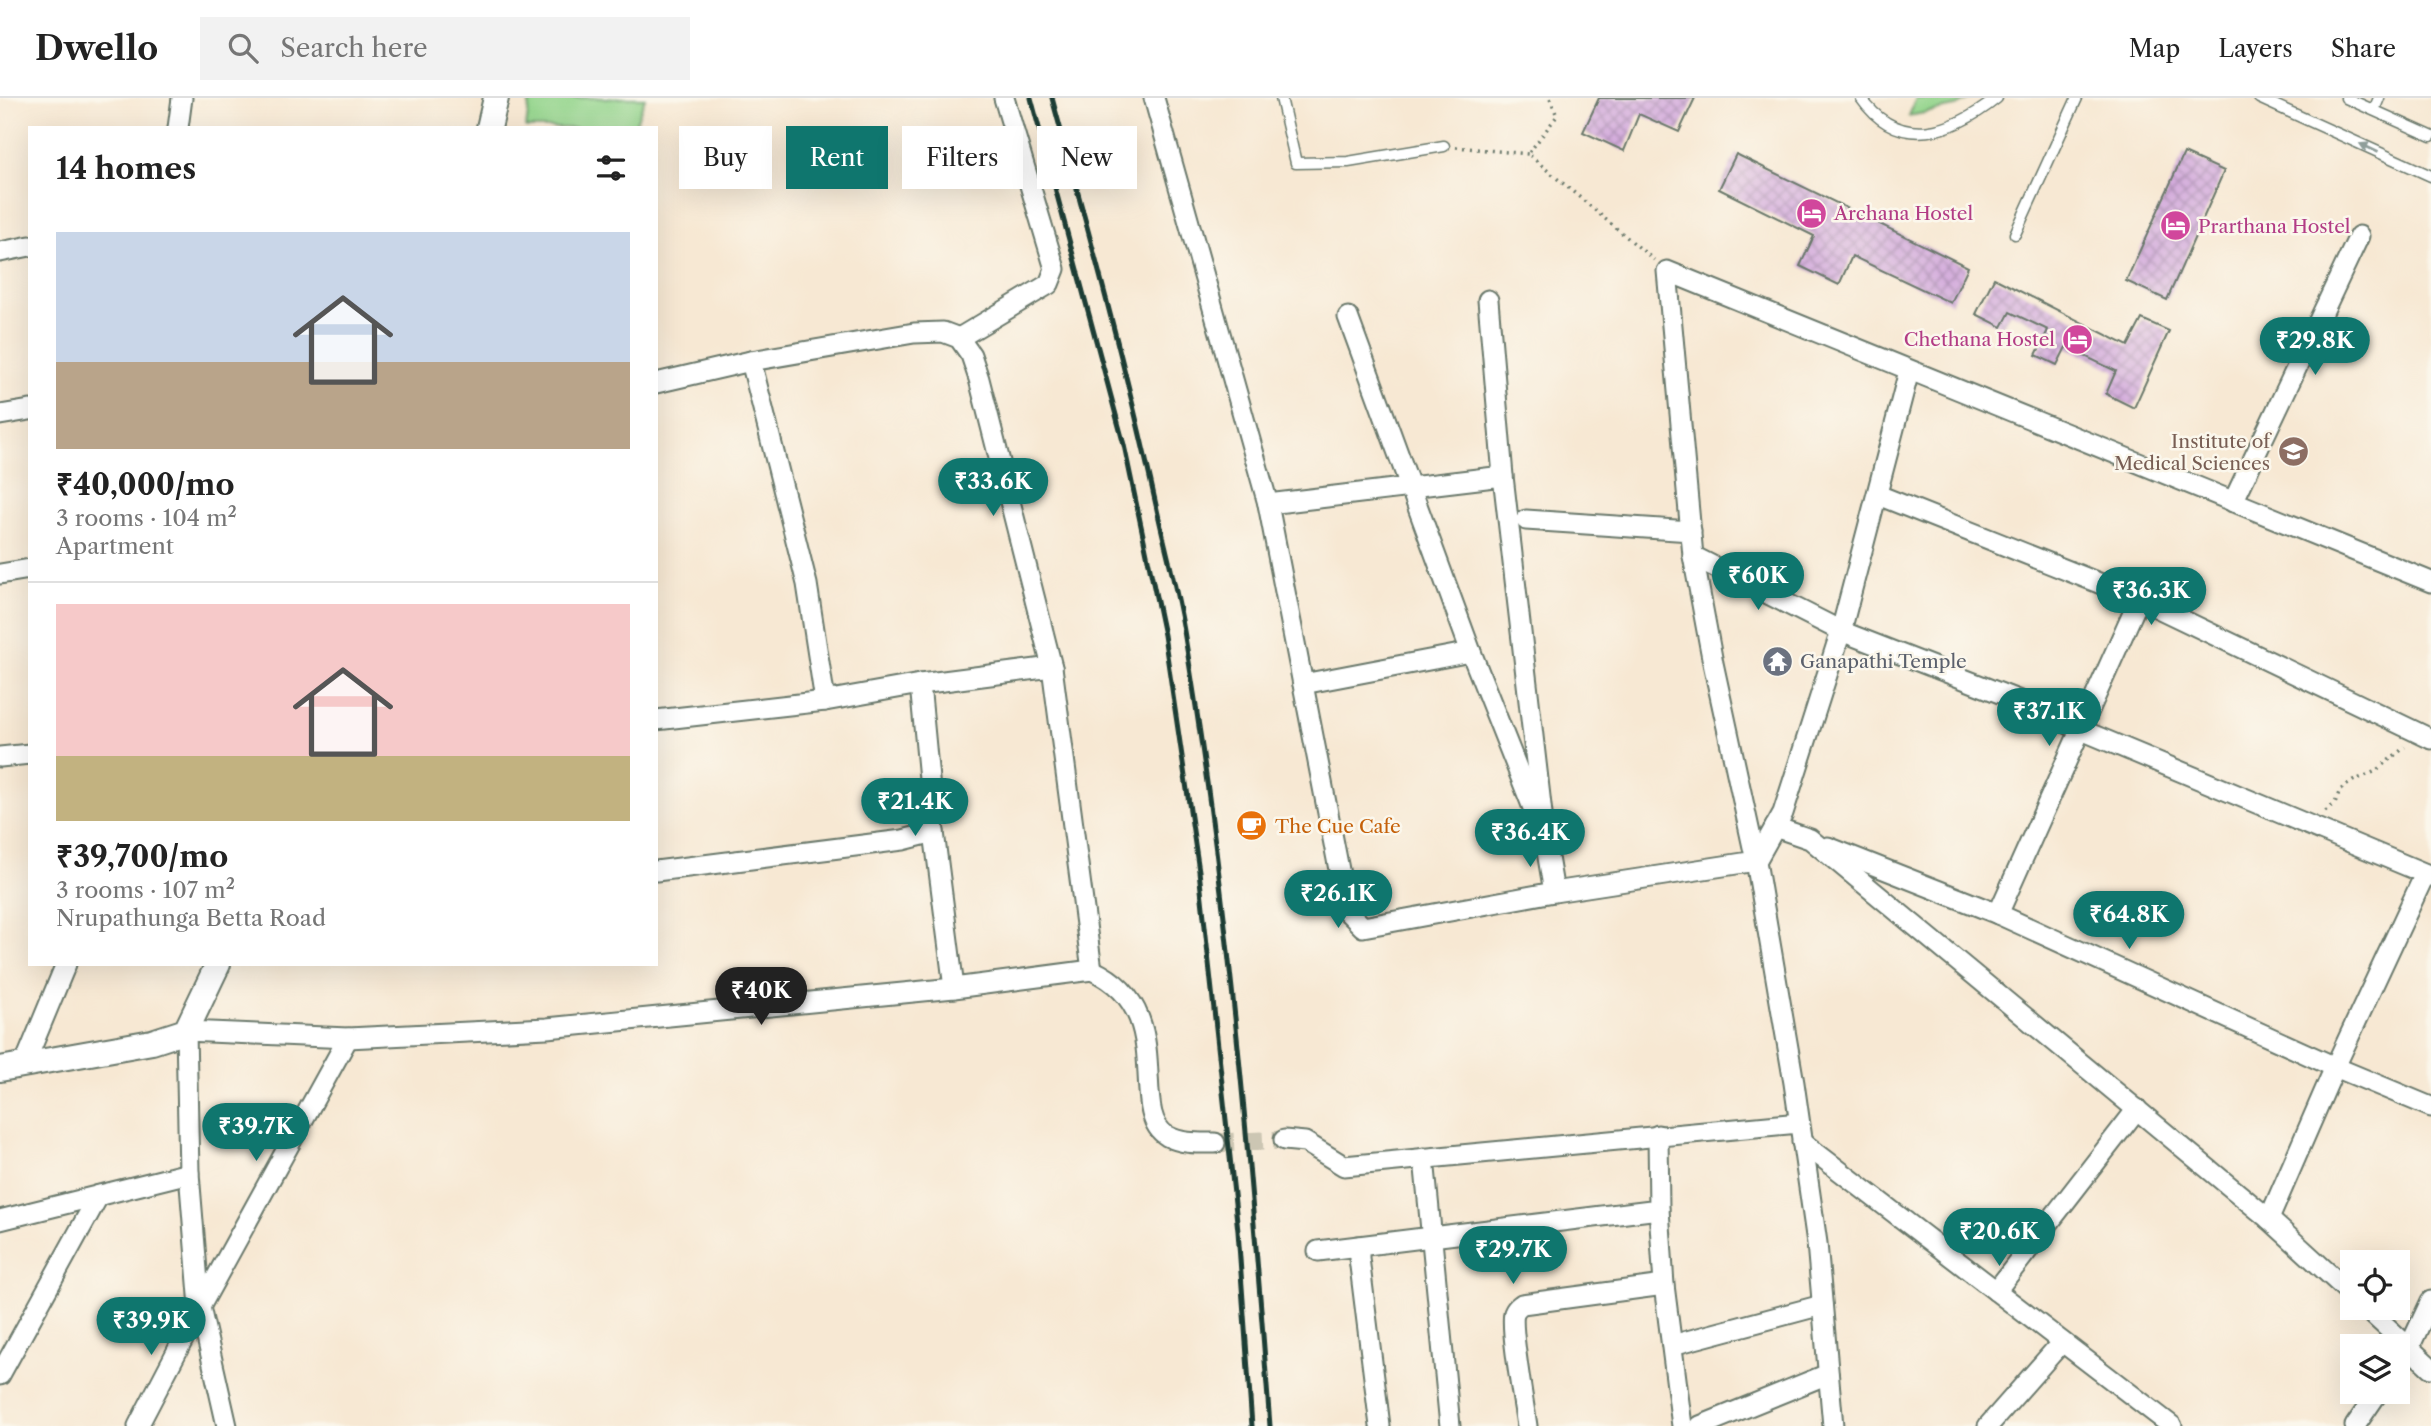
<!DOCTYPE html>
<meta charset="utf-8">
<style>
body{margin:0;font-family:"Libre Caslon Text",serif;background:#f2f2f2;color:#222;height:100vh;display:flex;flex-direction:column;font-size:26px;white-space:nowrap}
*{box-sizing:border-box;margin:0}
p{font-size:23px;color:#767676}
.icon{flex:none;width:38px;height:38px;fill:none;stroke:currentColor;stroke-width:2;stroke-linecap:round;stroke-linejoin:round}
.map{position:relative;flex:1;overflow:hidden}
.details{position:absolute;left:28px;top:28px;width:630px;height:840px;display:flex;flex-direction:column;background:#fff;border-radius:0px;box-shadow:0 7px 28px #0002}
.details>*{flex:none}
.guide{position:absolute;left:679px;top:28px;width:665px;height:63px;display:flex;gap:14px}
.controls{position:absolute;left:2340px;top:1152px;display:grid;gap:14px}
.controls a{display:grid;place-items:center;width:70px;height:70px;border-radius:0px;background:#fff;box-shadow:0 7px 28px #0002;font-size:35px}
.price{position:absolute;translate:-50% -60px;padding:0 16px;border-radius:24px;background:#0f766e;color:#fff;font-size:23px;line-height:46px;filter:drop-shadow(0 2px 4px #0008)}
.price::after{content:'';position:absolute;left:50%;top:42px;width:21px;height:16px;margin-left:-10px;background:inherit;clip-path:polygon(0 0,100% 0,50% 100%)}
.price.active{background:#222;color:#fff}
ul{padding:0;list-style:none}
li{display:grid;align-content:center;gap:14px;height:371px;padding:0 28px}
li+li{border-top:2px solid #e0e0e0}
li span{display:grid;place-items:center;height:217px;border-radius:0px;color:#555}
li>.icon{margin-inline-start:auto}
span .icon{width:126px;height:126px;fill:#fffc;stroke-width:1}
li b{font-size:30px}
h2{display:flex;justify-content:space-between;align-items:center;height:84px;padding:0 28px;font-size:30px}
.chip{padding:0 24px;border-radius:0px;background:#fff;box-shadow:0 7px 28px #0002;font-size:24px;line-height:63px}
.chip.active{background:#0f766e;color:#fff}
header{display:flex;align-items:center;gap:42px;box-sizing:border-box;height:98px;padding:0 35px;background:#fff;border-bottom:2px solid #e0e0e0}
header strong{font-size:33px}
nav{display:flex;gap:38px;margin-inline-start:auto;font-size:24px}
.search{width:490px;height:63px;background:#f2f2f2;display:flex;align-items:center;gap:18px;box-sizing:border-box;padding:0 24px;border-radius:0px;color:#767676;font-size:26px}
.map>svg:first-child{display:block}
</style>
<header>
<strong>Dwello</strong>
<div class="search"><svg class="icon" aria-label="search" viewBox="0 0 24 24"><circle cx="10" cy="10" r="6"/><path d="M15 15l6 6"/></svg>Search here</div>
<nav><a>Map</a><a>Layers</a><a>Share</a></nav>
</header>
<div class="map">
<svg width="2431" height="1328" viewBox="0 0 2431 1328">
<defs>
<pattern id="building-cross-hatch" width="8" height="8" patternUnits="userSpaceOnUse" patternTransform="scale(1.75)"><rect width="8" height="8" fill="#d3aadc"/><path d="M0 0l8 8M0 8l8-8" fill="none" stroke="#ab8cb3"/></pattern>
</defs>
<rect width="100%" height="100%" fill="#fbf7ec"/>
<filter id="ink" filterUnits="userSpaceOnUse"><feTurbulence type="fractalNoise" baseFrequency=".0143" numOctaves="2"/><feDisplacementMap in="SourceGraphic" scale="14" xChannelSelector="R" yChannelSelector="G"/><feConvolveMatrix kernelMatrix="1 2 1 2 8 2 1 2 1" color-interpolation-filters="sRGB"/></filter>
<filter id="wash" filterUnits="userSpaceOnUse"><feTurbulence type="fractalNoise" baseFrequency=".00686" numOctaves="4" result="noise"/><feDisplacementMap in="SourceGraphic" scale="28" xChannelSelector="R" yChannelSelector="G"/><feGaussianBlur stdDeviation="1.57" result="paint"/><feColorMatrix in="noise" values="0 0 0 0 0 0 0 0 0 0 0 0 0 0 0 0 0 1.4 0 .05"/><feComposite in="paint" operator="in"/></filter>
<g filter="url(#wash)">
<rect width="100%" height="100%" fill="#f7e8d3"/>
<!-- green -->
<g fill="#93d48b" stroke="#598860" stroke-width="2">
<path d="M530,0h115l-11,30h-108z"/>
<path d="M1916,0h55l-16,9 -46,9z"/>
</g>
<g id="blocks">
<!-- building -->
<g fill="url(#building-cross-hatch)">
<path d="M1599,0h96l-16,34 -40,-18 -15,37 -41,-19z"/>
<path d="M2184,55l40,18 -57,129 -41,-19z"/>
<path d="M1736,56l232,113 -17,36 -99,-47 -13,29 -39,-19 14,-30 -95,-47z"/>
<path d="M1994,180l134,68 14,-27 27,12 -35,77 -28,-14 10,-23 -50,-24 -9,18 -21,-10 12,-25 -38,-18 -8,15 -26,-13z"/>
</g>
</g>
</g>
<g filter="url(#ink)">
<use href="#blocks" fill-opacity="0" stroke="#6b796c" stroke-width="2"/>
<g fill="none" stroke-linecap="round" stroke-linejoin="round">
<!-- minor-tunnel -->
<path stroke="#ccc6b3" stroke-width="19" stroke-dasharray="19 10" stroke-linecap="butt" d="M1215,1045l69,-3"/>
<defs>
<g id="service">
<path d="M1281,0l15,65 52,-1 96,-16"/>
<path d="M1861,0c38,54 92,35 136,0"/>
<path d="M2259,0l172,78"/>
<path d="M2346,0l85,38"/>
<path d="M2374,12l5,-12"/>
<path d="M2015,136l62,-136"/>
</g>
<g id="minor">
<path d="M1154,0l114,406 79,407 16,16 191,-35 202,-31 -43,-198 -20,-107 -26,-285 764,311"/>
<path d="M178,30l4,-30"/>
<path d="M0,154l30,-6"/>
<path d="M1488,202l15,176"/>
<path d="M1348,219l123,335 64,161"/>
<path d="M959,240l90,-54 6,-15 -51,-171"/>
<path d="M751,263l56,223 18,117"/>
<path d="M656,285l95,-22 163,-28 29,-1 16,6 12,17 8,24 73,288 40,303"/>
<path d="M0,317l30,-5"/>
<path d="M1878,397l261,104 292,140"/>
<path d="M2233,404l126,-266"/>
<path d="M1268,406l235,-28 42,364 9,52"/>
<path d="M1526,422l165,11"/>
<path d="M1693,458l148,75 179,70 59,28 352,147"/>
<path d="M0,476l30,-5"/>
<path d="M920,586l14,148 20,156"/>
<path d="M1303,586l168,-32"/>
<path d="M656,622l169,-19 95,-17 132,-17"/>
<path d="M0,659l30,-3"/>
<path d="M1775,729l35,12 459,380 83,76"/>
<path d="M1828,749l170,67 337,153 96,40"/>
<path d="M656,773l247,-31 31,-8"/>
<path d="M1998,816l141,-315"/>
<path d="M25,965l41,-99"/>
<path d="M1284,1042l21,2 39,24 455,-43"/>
<path d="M1802,1044l370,284"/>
<path d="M1424,1060l26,268"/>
<path d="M1659,1111l5,76 18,141"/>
<path d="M2269,1121l66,-152 90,-193"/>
<path d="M0,1122l189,-47"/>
<path d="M1359,1148v12l21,168"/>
<path d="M1318,1153l341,-42 -1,-74"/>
<path d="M1996,1193l141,-182"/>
<path d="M2365,1209l66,61"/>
<path d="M1672,1247l150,-40"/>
<path d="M2398,1267l11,-17 22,-47"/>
<path d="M0,1277l99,-180"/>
<path d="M138,1328l62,-119 148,-269"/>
<path d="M227,1328l-27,-119 -11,-134 -3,-142 162,7 199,-10 407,-40 138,-18c88,40 34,141 75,166 15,8 32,7 48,7"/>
<path d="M1527,1328c-3,-21 -17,-98 -13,-113 2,-5 4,-6 8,-9l142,-19"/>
<path d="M1700,1328l128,-52"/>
<path d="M1833,1328l-16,-183 -23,-160 -38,-222 27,-48 58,-182 68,-260"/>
<path d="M1988,1328l74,-84"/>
<path d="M2355,1328l24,-35"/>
</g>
<g id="tertiary">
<path d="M489,30l7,-30"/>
<path d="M0,971l152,-27 34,-11 32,-67"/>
</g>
</defs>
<!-- service casing -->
<use href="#service" stroke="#6b796c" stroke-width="13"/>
<!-- minor casing -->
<use href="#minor" stroke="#6b796c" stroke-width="23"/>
<!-- tertiary casing -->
<use href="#tertiary" stroke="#6b796c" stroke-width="28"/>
<!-- path -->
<g stroke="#6b796c" stroke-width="3.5" stroke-dasharray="2 5" stroke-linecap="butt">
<path d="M1550,0l7,18 -29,38 126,106"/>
<path d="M1456,49l72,7"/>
<path d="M2325,713l10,-8 5,-13 13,-9 21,-9 31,-25"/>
</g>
<!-- service -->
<use href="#service" stroke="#fff" stroke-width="10"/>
<!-- minor -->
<use href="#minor" stroke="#fff" stroke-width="19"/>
<!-- tertiary -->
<use href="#tertiary" stroke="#fff" stroke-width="24"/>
<!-- rail -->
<g stroke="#1f3d34" stroke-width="5">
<path d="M1031,0l93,347 40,190 35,236 39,360 14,195"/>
<path d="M1052,0c37,135 74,270 104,407 9,42 21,84 28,126 44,263 66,529 86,795"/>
</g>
</g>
<!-- one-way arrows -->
<defs><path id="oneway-solid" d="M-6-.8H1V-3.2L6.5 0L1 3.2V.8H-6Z" transform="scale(1.75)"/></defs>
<use fill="#8f9e9a" href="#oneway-solid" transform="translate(2369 50) rotate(-155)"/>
</g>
<!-- icons -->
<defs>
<symbol id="hotel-disc" viewBox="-11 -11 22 22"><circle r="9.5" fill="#d1479c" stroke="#fbf7ec"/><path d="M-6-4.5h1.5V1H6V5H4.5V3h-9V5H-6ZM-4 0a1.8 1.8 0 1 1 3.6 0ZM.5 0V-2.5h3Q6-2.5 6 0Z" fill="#fff"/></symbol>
<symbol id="university-disc" viewBox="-11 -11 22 22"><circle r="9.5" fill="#8d6e63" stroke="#fbf7ec"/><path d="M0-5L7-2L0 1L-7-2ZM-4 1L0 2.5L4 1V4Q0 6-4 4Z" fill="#fff"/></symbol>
<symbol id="temple-disc" viewBox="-11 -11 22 22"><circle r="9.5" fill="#6b7280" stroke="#fbf7ec"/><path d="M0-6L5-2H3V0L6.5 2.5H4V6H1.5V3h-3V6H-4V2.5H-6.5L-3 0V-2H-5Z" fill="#fff"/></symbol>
<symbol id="cafe-disc" viewBox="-11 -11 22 22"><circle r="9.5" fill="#e8710a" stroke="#fbf7ec"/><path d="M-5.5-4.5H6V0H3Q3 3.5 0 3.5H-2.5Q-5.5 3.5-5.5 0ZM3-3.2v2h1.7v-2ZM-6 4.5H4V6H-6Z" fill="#fff"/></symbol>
</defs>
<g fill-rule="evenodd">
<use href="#hotel-disc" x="1794" y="98" width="35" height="35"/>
<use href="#hotel-disc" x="2158" y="110" width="35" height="35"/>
<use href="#hotel-disc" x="2060" y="224" width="35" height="35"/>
<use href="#university-disc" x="2276" y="336" width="35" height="35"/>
<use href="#temple-disc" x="1760" y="546" width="35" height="35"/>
<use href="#cafe-disc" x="1234" y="710" width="35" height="35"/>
</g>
<g text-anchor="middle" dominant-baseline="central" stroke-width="5" stroke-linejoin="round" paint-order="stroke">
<!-- hotel labels -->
<g font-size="19" fill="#b23c85" stroke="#fbf7ec" text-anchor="start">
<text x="1834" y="115">Archana Hostel</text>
<text x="2198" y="128">Prarthana Hostel</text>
<text x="2055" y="241" text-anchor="end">Chethana Hostel</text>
</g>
<!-- education labels -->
<g font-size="19" fill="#785e54" stroke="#fbf7ec" text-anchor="end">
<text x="2270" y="343">Institute of<tspan x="2270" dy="22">Medical Sciences</tspan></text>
</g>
<!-- worship labels -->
<g font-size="19" fill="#5b616d" stroke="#fbf7ec" text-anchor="start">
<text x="1800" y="563">Ganapathi Temple</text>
</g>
<!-- food labels -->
<g font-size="19" fill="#c56008" stroke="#fbf7ec" text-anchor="start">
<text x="1275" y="728">The Cue Cafe</text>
</g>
</g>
</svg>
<div class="controls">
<a><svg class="icon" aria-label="locate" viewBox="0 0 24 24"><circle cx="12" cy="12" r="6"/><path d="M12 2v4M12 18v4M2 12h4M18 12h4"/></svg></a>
<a><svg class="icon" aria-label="layers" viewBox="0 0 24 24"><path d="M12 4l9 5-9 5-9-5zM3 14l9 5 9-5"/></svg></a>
</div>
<b class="price" style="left:2315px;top:279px">₹29.8K</b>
<b class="price" style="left:993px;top:420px">₹33.6K</b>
<b class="price" style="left:1758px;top:514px">₹60K</b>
<b class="price" style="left:2151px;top:529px">₹36.3K</b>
<b class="price" style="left:2049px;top:650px">₹37.1K</b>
<b class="price" style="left:915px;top:740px">₹21.4K</b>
<b class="price" style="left:1530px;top:771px">₹36.4K</b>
<b class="price" style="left:1338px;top:832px">₹26.1K</b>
<b class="price" style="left:2129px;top:853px">₹64.8K</b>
<b class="price active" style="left:761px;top:929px">₹40K</b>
<b class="price" style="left:256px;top:1065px">₹39.7K</b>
<b class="price" style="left:1999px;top:1170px">₹20.6K</b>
<b class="price" style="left:1513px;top:1188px">₹29.7K</b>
<b class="price" style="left:151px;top:1259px">₹39.9K</b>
<div class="guide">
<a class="chip">Buy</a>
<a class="chip active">Rent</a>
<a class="chip">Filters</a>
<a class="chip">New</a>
</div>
<section class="details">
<h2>14 homes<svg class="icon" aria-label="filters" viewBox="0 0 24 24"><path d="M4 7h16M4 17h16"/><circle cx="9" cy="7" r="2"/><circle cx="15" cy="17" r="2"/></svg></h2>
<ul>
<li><span style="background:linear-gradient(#c9d6e8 60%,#b9a48a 0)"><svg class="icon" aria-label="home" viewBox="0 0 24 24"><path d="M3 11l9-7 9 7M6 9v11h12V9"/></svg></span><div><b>₹40,000/mo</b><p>3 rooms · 104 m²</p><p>Apartment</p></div></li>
<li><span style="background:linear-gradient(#f6c9c9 70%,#c2b280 0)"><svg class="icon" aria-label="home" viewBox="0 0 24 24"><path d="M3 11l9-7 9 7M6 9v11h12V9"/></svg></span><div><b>₹39,700/mo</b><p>3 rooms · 107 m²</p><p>Nrupathunga Betta Road</p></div></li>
</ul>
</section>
</div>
